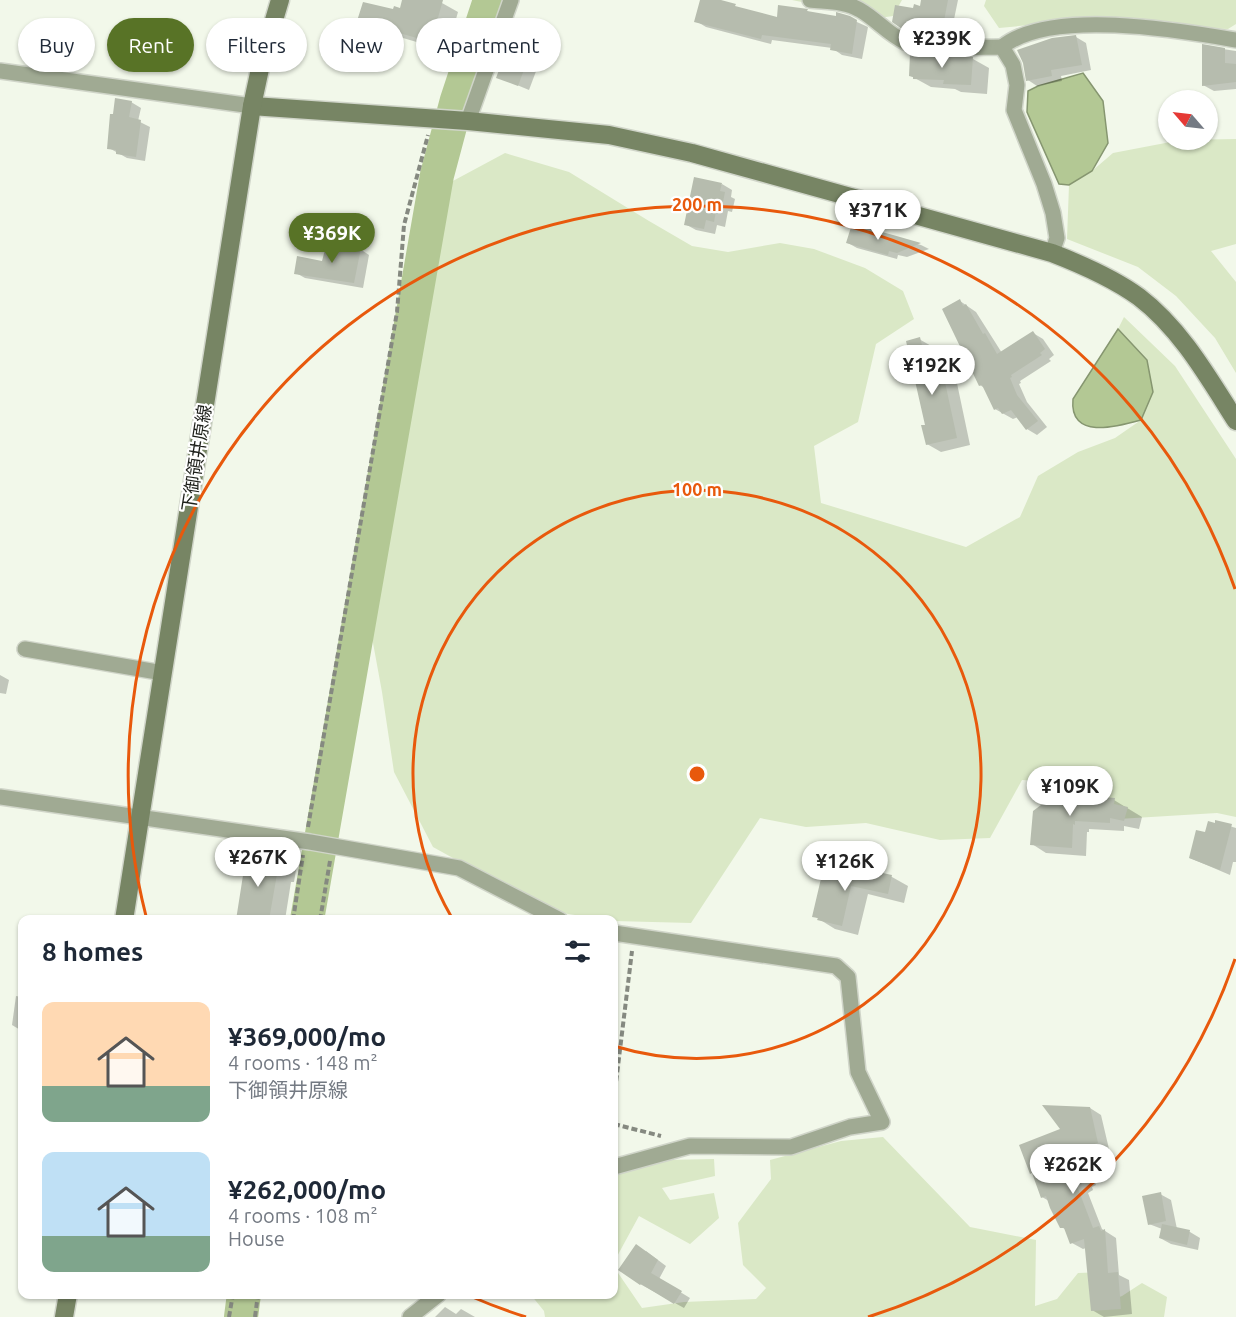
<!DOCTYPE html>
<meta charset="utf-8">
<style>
body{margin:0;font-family:Ubuntu,"Noto Sans JP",sans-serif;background:#f6f6f7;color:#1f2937;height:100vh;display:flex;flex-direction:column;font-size:22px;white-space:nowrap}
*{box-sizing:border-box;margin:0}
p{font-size:20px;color:#747a83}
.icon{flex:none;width:33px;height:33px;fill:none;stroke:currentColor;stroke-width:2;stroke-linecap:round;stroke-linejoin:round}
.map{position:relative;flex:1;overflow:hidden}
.panel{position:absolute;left:18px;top:915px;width:600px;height:384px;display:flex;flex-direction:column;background:#fff;border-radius:12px;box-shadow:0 2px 4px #0004}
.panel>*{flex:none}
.top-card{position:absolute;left:18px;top:18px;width:600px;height:54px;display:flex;gap:12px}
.needle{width:39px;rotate:298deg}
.controls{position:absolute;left:1158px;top:90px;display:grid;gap:12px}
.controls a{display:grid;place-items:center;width:60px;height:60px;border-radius:50%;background:#fff;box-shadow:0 2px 4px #0004;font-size:30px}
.price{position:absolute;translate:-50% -51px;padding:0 14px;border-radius:21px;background:#fff;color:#222;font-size:20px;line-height:39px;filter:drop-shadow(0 2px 3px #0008)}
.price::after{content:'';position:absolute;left:50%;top:36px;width:18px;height:14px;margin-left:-9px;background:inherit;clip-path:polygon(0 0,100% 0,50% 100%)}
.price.current{background:#587326;color:#fff}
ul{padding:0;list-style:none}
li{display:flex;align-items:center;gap:18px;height:150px;padding:0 24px}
li span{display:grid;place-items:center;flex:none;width:168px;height:120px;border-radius:12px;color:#555}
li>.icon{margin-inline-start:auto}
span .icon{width:72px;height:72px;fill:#fffc;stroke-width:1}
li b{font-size:26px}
h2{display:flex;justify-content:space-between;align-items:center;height:72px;padding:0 24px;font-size:26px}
.pill{padding:0 21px;border-radius:27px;background:#fff;box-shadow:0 2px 4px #0004;font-size:21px;line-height:54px}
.pill.current{background:#587326;color:#fff}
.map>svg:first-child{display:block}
</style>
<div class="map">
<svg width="1236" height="1317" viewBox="0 0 1236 1317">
<rect width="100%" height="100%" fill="#f2f8ea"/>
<!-- green -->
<g fill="#dae8c6">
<path d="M792,0h110l-9,16 -14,2z"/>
<path d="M986,0h250v24l-8,5 -32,-1 -62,-10 -53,2 -82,8 -15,-22z"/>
<path d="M1236,139v105l-25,7 25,31v91l-21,-35 -39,-42 -38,-29 -71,-28 2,-54 23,-14 21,-18 68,-13z"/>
<path d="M505,153l64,19 80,49 43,25 36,6 52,-9 34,6 51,19 38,23 11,28 -38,25 -18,78 -44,24 7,57 145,44 54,-30 18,-41 40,-24 37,-14 26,-18 6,-60 -29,-31 6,-12 51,49 61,93v358l-19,-4 -99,6 -19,-34 -77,-5 -32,58 -50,2 -74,-17 -60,4 -46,-9 -69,105 -77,-2 -65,-10 -116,-64 -39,-75 -12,-80 -11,-60 23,-190 42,-241 15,-19z"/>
<path d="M883,1137l87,90 66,13 -1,66 22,-7 21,-26 27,-1 1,30 16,-6 20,-13 25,14 -3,20h-619l-1,-6 -13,-16 83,-1v-27l28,41 42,-6 72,-3 10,-11 -23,-23 -5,-42 33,-44 -1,-19 71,-19z"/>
<path d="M714,1159l1,17 -53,12 8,12 44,-7 5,25 -29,26 -51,-28 -25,46v-90l51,-12z"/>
</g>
<!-- water -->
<g fill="#b3c894" stroke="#869670" stroke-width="1.5">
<path d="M1083,73l20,28 5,42 -16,28 -23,14 -10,-1 -32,-72 1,-21 10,-5z"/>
<path d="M1118,329l29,31 6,32 -12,28c-25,7 -72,20 -68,-21z"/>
</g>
<!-- shadow -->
<g fill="#0003">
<path d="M404,0h28l10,3 16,9 -11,39 -71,-21 -17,-10 42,-10z"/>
<path d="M702,0h14l25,9 37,10 29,-8 5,3 25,4 2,-4 29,13 -6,32 -20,-4 -10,-7 -60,-8 -1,4 -65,-17 -10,-6z"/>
<path d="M923,0h35l-6,29 12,3 10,5 -1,5 -36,-1 -14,-3 -20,-10 12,-18 6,-3z"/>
<path d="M1076,37l10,6 5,27 -30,6 1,5 -25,5 -9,-6 -4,-17z"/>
<path d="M1203,46l33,5v38l-22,2 -11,-6z"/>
<path d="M530,52l11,6 -12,32 -31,-13z"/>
<path d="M973,59l16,9 -2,26 -26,-2 -6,-3 -24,-2 -20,-11z"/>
<path d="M131,102l10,6 -3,13 12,6 -5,34 -18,-3 -18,-10z"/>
<path d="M722,184l10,6 -1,7 4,2 -3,13 -4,-1 -3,16 -8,-2 -2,9 -19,-4 -11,-6z"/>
<path d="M853,225l68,20 8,4 -22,8 -9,-2 -1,4 -40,-11 -9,-5z"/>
<path d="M360,249l9,6 -6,33 -58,-10 -9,-5z"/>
<path d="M960,301l16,11 26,41 31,-20 10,6 11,16 -5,4 2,2 -31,20 1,2 -2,1 8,18 20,25 -10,8 -10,-6 -9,-12 -5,2 -18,-10 -9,-20 -6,-4z"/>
<path d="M919,339l14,8 4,15 3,-1 14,8 16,76 -29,7 -14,-8z"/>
<path d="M0,675l9,5 -3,14 -6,-1z"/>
<path d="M1114,800l28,17 -3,12 -15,-3v5l-35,-2v3h-2l-1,24 -40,-3 -14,-9z"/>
<path d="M1216,822l20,6v34h-3l-3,13 -40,-17 16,-24z"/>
<path d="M281,861l15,9 -2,12h-3l-6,38h-48z"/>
<path d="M852,867l40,10 16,9 -4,17 -36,-9 -10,41 -23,-6 -21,-13 35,-38z"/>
<path d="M16,996l6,1v34l-10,-6z"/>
<path d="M1090,1108l11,7 8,34 -24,8 11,28 -4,2 1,3 -5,3 14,36 14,9 3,37 10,5 3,34 -28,3 -12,-7 -6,-62 -3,1 -11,-6 -5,-13 -6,-3 -12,-26 -7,-4 21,-68z"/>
<path d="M1160,1194l11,6 6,29 13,3 10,6 -2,12 -27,-6 -11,-6 2,-9 -13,-5z"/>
<path d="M646,1251l20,15 -7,13 31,19 -6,10 -44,-24z"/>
<path d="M445,1307l11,7 5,-5 14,8h-40z"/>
</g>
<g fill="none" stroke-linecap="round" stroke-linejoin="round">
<!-- river -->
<g stroke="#b3c894" stroke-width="34">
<path d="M307,920l130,-745 20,-75 33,-100"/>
<path d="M241,1317l3,-23"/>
</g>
</g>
<!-- building -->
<g fill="#b6bcae">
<path d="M402,0h41l-12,42 -74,-21 6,-19 30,7 1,-3 6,2z"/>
<path d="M700,0h21l15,4 -1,2 42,11 1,-12 30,4 -1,2 29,5v-4l14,4 7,4 -5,34 -22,-4 1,-6 -69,-9 -1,4 -67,-17z"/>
<path d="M921,0h27l-5,26 22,4 -1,8 -48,-3 -5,-1 1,-3 -10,-2 -10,-7 3,-17 18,3 1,-4 6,2z"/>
<path d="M1076,35l6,30 -31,5 1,6 -26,5 -3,-18 -6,-13 35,-12z"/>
<path d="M509,43l22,8 -13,35 -22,-8z"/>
<path d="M1202,44l23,4v15l11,1v18l-34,4z"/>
<path d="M910,54l28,3h35l-2,28 -28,-1 1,-4 -31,-1v-2l-4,-1z"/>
<path d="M115,98l17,3 -3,16 12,3 -5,37 -20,-3v-4l-9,-1 3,-35h3z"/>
<path d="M694,177l28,6 -2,8 5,1 -3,15 -5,-1 -3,16 -8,-2 -2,9 -20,-4z"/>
<path d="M852,224l41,11 28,8 -24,10 -8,-2 -1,4 -42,-12z"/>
<path d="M327,242l34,6 -7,35 -60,-9 3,-18 25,5z"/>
<path d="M960,299l3,7 3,-2 17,30 2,-1 12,21 36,-23 12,18 -5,4 2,2 -31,20 1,2 -2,1 7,17 21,26 -12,9 -15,-20 -9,4 -4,-6 -4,2 -12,-25 -3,1 -37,-77z"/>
<path d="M920,337l6,25 14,-3 17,79 -31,7 -5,-20h4l-19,-84z"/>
<path d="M1057,793l58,5 -1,6 14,3 -4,14 -14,-3v5l-35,-2v4l-2,-1 -1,24 -42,-3 3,-34 12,-9 1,-5 11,1z"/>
<path d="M1215,820l17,4 -12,46 -31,-12 7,-28 9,2 3,-11 7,2z"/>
<path d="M244,854l38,6 -2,15 -3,-1 -8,46h-33l8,-51h-2z"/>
<path d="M850,866l42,9 -4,19 -37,-8 -9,40 -25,-6 1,-2 -6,-1 11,-47 25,6z"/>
<path d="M1042,1105l48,2 8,36 -24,8 11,27 -4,3 1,3 -5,2 16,42 6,-2 2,5 4,-2 3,44 10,-1 3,37 -30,2 -7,-72 -14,5 -6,-16h-4l-10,-20 -4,-12 -5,2 -9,-25 -2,1 -11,-29 41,-16z"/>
<path d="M1161,1192l5,29 -18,4 -6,-29z"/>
<path d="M1162,1224l28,6 -3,15 -28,-7z"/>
<path d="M636,1244l22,16 -7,13 31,18 -8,13 -33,-20 -1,1 -22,-15z"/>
</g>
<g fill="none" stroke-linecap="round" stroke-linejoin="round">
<defs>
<g id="street">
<path d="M810,0c16,2 35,1 50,10 16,9 28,24 45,32 21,8 73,5 97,5l11,18 4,20 -3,25 30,74 9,29 4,25 -5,15"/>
<path d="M1002,47c48,-39 176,-17 234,-7"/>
<path d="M0,71l252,35"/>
<path d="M468,121l43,-121"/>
<path d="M25,649l138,24"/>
<path d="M0,797l310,45 149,26 101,52"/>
<path d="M614,933l222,33 12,11 10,95 24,50 -32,5 -59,20 -101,-1 -76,21"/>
<path d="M410,1317l29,-23"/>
</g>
<g id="secondary">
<path d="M252,106l216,15 141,14 83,18 360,100c31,12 61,25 87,44 42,32 69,80 97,124"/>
<path d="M124,920l128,-814 9,-42 19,-64"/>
<path d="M64,1317l4,-23"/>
</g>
</defs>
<!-- street casing -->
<use href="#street" stroke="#d0d5c9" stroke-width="18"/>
<!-- secondary casing -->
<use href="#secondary" stroke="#d0d5c9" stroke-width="21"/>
<!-- path -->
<g stroke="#858980" stroke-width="4" stroke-dasharray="6 3" stroke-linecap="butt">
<path d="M308,827l89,-515 7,-87 24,-90"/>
<path d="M293,920l10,-65"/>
<path d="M320,920l10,-59"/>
<path d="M614,1099l18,-148"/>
<path d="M614,1124l47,12"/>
<path d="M229,1317l4,-23"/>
<path d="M255,1317l3,-23"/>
</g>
<!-- street -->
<use href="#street" stroke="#a0aa93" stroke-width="15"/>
<!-- secondary -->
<use href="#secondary" stroke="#778564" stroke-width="18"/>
</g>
<!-- distance rings -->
<g fill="none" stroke="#e8590c" stroke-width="3">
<path d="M452 918A284 284 0 1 1 614 1046"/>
<path d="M1235 959A569 569 0 0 1 868 1317M526 1317A569 569 0 0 1 470 1296M146 916A569 569 0 0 1 1235 589"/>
</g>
<g text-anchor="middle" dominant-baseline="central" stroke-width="4.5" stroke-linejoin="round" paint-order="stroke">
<!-- street labels -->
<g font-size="18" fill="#1e201b" stroke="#fff">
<text transform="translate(196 458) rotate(-81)">下御領井原線</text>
</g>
</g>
<circle cx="697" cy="774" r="9" fill="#e8590c" stroke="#fff" stroke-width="3"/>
<g font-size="18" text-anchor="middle" font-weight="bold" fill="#e8590c" stroke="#fff" stroke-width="4.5" stroke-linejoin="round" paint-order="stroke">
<text x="697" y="211">200 m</text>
<text x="697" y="496">100 m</text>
</g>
</svg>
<div class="controls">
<a><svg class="needle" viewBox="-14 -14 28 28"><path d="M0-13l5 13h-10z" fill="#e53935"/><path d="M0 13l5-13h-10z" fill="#747a83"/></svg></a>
</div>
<b class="price" style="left:942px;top:69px">¥239K</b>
<b class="price" style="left:878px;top:241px">¥371K</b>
<b class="price current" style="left:332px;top:264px">¥369K</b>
<b class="price" style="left:932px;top:396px">¥192K</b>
<b class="price" style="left:1070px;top:817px">¥109K</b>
<b class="price" style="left:258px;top:888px">¥267K</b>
<b class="price" style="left:845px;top:892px">¥126K</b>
<b class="price" style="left:1073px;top:1195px">¥262K</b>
<div class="top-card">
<a class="pill">Buy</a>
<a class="pill current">Rent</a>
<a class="pill">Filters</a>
<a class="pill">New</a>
<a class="pill">Apartment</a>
</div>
<section class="panel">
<h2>8 homes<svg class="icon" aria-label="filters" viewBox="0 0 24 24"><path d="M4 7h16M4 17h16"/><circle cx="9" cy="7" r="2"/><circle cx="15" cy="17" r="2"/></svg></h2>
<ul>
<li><span style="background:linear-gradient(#ffd9b3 70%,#7fa58c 0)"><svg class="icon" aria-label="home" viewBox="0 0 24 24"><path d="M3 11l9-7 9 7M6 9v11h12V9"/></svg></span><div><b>¥369,000/mo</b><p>4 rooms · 148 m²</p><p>下御領井原線</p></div></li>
<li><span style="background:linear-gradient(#bfe0f5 70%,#7fa58c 0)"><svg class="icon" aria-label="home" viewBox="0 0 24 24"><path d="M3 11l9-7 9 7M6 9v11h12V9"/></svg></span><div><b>¥262,000/mo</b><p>4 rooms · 108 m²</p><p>House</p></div></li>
</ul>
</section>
</div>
